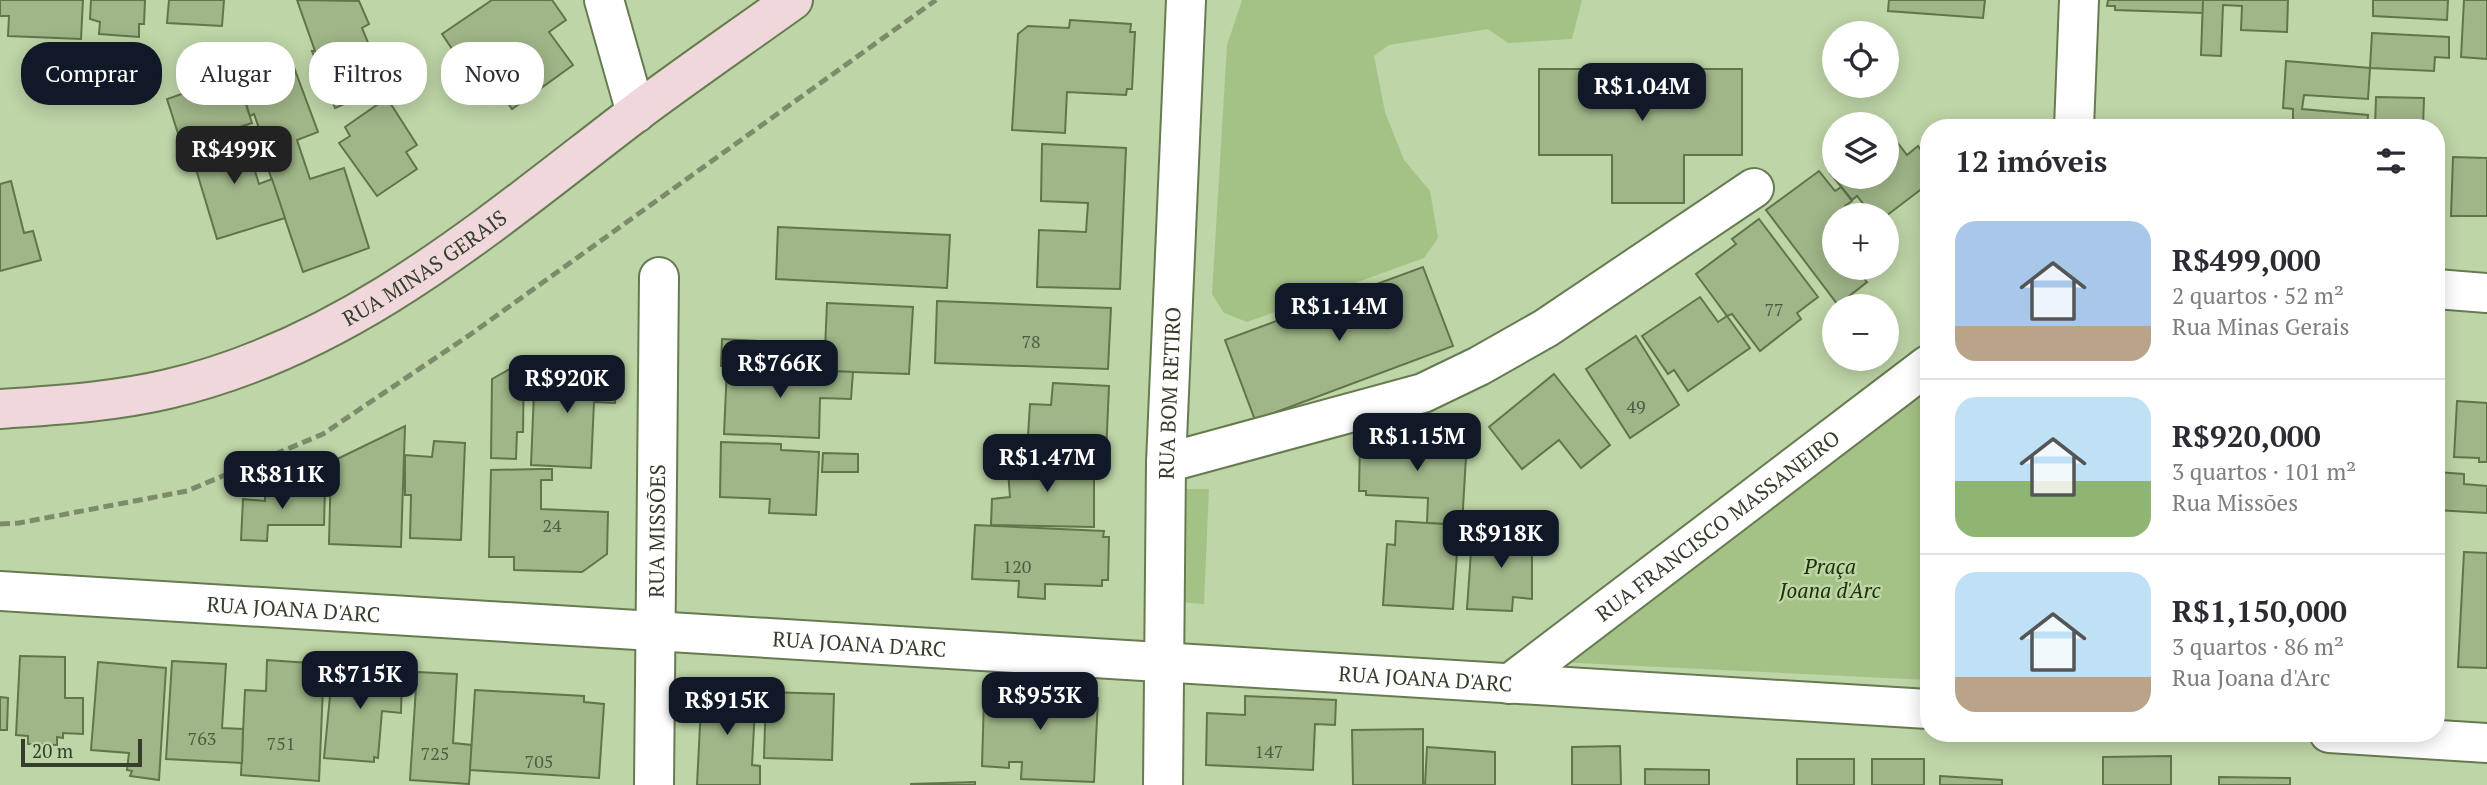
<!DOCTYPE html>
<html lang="pt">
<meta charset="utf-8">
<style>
body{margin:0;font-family:"PT Serif",serif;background:#f2f2f3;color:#2b2b33;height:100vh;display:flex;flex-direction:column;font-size:26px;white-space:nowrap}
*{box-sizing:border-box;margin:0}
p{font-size:23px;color:#7c7c81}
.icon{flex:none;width:38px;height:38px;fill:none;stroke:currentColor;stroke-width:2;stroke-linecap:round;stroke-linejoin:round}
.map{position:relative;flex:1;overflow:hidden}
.side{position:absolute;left:1920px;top:119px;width:525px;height:623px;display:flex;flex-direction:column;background:#fff;border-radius:28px;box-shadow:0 4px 18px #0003}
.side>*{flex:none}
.banner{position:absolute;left:21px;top:42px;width:665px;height:63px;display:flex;gap:14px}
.tools{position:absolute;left:1822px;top:21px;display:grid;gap:14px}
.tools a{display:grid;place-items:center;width:77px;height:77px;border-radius:50%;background:#fff;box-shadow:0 4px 18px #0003;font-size:35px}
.scale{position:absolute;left:21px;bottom:18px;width:121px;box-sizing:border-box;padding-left:7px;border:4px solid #353e2b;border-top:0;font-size:19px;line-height:24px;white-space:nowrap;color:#353e2b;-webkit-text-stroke:5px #bed5a7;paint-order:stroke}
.price{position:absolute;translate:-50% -60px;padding:0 16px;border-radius:14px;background:#111827;color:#fff;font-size:23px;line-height:46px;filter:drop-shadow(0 2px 4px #0008)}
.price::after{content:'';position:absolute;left:50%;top:42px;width:21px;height:16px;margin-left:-10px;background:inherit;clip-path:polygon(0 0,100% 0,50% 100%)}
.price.active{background:#222;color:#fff}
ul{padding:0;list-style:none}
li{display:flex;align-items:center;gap:21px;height:175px;padding:0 35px}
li+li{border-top:2px solid #e1e1e2}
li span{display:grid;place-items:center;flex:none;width:196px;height:140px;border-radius:21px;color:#555}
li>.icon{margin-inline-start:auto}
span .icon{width:84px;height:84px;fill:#fffc;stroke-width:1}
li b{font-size:30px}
h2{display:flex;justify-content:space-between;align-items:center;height:84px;padding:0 35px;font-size:30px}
.pill{padding:0 24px;border-radius:28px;background:#fff;box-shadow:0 4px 18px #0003;font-size:24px;line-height:63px}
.pill.active{background:#111827;color:#fff}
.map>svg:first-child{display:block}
</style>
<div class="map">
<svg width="2487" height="785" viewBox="0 0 2487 785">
<rect width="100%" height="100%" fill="#bed5a7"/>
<!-- green -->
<g fill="#a5c286">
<path d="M1242,0h340l-10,39 -64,4 -20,-14 -99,16 -15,11 11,56 19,48 26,31 8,47 -14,20 -177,64 -23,-9 -12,-19 15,-249z"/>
<path d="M1928,381v299l-372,-18z"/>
<path d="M1181,489h28l-5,115 -26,-2z"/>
</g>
<!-- building -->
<g fill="#a0b588" stroke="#61754b" stroke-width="2">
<path d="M0,0h83l-2,39 -73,-3 1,-20h-9z"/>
<path d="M91,0h54l-1,24h-5v13l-40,-3 1,-12 -10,-3z"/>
<path d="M169,0h55l-2,26 -55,-3z"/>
<path d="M297,0l62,1 10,23 -7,4 24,59 -51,21 -23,-57h3z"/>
<path d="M492,0h60l14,20 -17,12 24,33 -61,44 -25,-35 -12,9 -33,-49z"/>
<path d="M1889,0h96l-2,18 -95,-7z"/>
<path d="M2108,0h95v13l-88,-3v-4h-8z"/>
<path d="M2203,0h85l-1,32 -46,-2 1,-24 -19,-1 -2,51 -20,-1z"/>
<path d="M2373,0h75l-1,20 -74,-4z"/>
<path d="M2464,0h23v59l-26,-2z"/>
<path d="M1070,20l61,4 -1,8h5l-3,57h-5l-1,6 -59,-3 -2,41 -53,-3 6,-96 10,-8 41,2z"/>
<path d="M2372,33l77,4v21l-14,-1 -1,14 -64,-3z"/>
<path d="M2286,61l84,7 -2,31 -64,-4 -2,14 66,6 -1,13h-74v-19l-10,-1z"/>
<path d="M292,62l26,70 -21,8 13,39 34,-11 25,80 -66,24 -46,-136 4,-2 -7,-20 -4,2 -11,-34z"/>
<path d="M1539,69h203v86h-58v48h-72v-48h-73z"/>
<path d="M236,75l16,48 -70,23 -15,-47z"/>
<path d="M2376,97l48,1 -1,30h-48z"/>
<path d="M387,98l30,47 -11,7 11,17 -40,27 -38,-53 11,-7 -5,-9z"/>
<path d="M2209,122l28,2 -1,4h-27z"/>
<path d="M242,129l17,55 13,-5 13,39 -68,21 -28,-93z"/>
<path d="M1888,130l19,25 11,-9 10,14v24l-42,32 -14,-1 -15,-19 -5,4 -22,-27 4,-3v7h52z"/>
<path d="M1042,144l84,4 -6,141 -83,-2 2,-57 47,2 2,-29 -47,-2z"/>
<path d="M2436,151h5l-2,72h-3z"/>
<path d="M2453,157l34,1v58h-36z"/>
<path d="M1819,171l16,20 6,-4 11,14 -7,5 7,9h-18v53h36l-9,7 6,7 -29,23 -72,-95z"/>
<path d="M11,181l13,52 9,-2 8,29 -41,11v-87z"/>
<path d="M1759,219l59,78 -21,16 4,6 -41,32 -28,-37 -5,2 -31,-42 40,-30 -4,-5z"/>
<path d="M778,227l172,8 -3,53 -171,-9z"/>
<path d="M1423,267l30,79 -198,74 -30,-80z"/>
<path d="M1700,297l18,25 9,-6 23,32 -62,43 -14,-21 -6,4 -26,-38z"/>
<path d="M937,301l174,7 -3,61 -173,-6z"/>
<path d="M827,303l86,4 -4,67 -85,-3z"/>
<path d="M1636,336l43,69 -49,33 -44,-69z"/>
<path d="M722,339l55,3v4l17,2 -1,22 -72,-4z"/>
<path d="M524,361l-1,71h-6l-1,27 -25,-1 1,-79z"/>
<path d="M727,367l126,5 -2,27 -31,-1 -1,40 -95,-4z"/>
<path d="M535,368l59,2v4l23,1 -2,28 -21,-1 -3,66 -60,-3z"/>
<path d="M1554,374l56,71 -29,23 -22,-28 -37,29 -33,-42z"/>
<path d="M1053,383l56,3 -3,68 -79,-2 3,-48 21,1z"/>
<path d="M2457,401l30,2v59h-8v-4l-25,-1z"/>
<path d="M405,426l-4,121 -72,-3 2,-82z"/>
<path d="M1368,435l99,5 -5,85 -35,-2 1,-25 -62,-3v-4h-7l1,-51h8z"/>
<path d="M434,441l31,2 -4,97 -51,-2 1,-43h-6v-40l27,2z"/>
<path d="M721,442l60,2v6l38,2 -3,63 -47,-2 1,-14 -50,-2z"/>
<path d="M823,453l35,1v18h-36z"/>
<path d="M1007,458l87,2v67l-103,-2 1,-26 18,-2z"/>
<path d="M540,469h12v11h-11v29l67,3 -1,42 -25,18 -68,-2v-13h-25l2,-87z"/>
<path d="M2436,472l28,2v10l23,2v27l-51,-3z"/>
<path d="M275,486l50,2 -1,37h-56l-1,16 -26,-1 2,-41 22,2v-11z"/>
<path d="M1396,521l63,4 -6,84 -70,-4 4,-61 8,1z"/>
<path d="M975,525l129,6 -1,6h6l-1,43h-6v6l-57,-2v15l-27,-2 1,-16 -47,-2z"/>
<path d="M1508,525l24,1v73l-19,-2 -1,14 -45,-2 5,-72 36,2z"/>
<path d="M2464,552l23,1v115l-29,-1z"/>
<path d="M20,656l45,1v41h18v36l-20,-1v5l-6,-1v8l-29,-1v-8l-12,-1z"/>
<path d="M267,660l57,4 -5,117 -78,-6 4,-85 21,1z"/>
<path d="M172,661l54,3 -4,64 21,1 -1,34 -76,-4z"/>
<path d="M98,662l68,6 -7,112 -29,-4 2,-5 -5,-1 2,-17 -38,-3z"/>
<path d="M333,665l69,7 -1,41 -19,-2 -4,47 -4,-1v5l-50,-4z"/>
<path d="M417,672l40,2 -4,69 19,2 -3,39 -59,-4z"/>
<path d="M993,676l42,2v16l63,4 -4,84 -73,-3 1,-17h-13v6l-27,-2 2,-68h8z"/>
<path d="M702,686l54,3 -4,76 8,1v19h-63z"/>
<path d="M475,690l109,6v6l20,2 -5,74 -129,-8z"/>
<path d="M766,692l68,2 -2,66 -68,-2z"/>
<path d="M1245,696l91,4 -1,25 -20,-1 -2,46 -107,-5 1,-52 38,2z"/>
<path d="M0,697l8,1 -1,32h-7z"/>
<path d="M1423,729v56h-70l-1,-55z"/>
<path d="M1620,746l1,39h-49v-38z"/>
<path d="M1427,747l68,5v33h-70z"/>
<path d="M2171,756v29h-68v-28z"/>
<rect x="1797" y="759" width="57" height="26"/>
<rect x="1872" y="759" width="52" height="26"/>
<path d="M1645,769l64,1v15h-64z"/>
<path d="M1940,776l62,4v5h-62z"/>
<path d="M2219,777l71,1v7h-71z"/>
<path d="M975,782v3h-64v-1z"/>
</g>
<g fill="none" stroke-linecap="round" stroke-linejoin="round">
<defs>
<g id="minor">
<path d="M604,0l32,113"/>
<path d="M2074,128l5,-128"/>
<path d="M2436,289l51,4"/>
<path d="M1166,463l257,-70 56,-27 67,-38 208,-140"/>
<path id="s1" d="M0,591l1928,118"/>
<path id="s2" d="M1509,684l419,-319"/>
<path d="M2329,733l158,10"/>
<path id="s3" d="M654,785l5,-508"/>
</g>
<g id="tertiary">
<path id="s4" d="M1163,785l3,-322 20,-463"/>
</g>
<g id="secondary">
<path id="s5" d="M0,409c56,-4 113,-7 168,-20 181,-42 322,-165 466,-275 52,-39 106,-76 159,-114"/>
</g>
</defs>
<!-- minor casing -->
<use href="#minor" stroke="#677b51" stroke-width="42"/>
<!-- tertiary casing -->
<use href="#tertiary" stroke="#677b51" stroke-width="42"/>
<!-- secondary casing -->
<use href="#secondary" stroke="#677b51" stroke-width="42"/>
<!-- minor -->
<use href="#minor" stroke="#fff" stroke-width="38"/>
<!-- tertiary -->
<use href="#tertiary" stroke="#fff" stroke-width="38"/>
<!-- secondary -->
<use href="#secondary" stroke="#efd7db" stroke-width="38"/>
<!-- rail -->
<path stroke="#7c8c6b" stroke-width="5" stroke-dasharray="10 5" stroke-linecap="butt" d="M0,524l19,-1 168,-32 136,-57 148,-100 465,-334"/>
</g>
<g text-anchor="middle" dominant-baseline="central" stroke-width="5" stroke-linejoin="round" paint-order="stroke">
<!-- number labels -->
<g font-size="18" fill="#505c42">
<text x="1774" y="309">77</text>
<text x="1031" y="341">78</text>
<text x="1636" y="406">49</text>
<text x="552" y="525">24</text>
<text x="1017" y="566">120</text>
<text x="202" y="738">763</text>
<text x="281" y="743">751</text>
<text x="1269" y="751">147</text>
<text x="435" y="753">725</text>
<text x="539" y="761">705</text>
</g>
<!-- street labels -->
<g font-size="21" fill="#353e2b" stroke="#bed5a7">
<text stroke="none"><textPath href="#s5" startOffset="455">RUA MINAS GERAIS</textPath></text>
<text stroke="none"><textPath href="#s4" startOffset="392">RUA BOM RETIRO</textPath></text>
<text stroke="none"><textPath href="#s2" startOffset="262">RUA FRANCISCO MASSANEIRO</textPath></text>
<text stroke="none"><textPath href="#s3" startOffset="254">RUA MISSÕES</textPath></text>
<text stroke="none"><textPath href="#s1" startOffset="294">RUA JOANA D'ARC</textPath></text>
<text stroke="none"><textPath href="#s1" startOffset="861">RUA JOANA D'ARC</textPath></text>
<text stroke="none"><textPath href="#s1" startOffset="1428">RUA JOANA D'ARC</textPath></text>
</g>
<!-- park labels -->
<g font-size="21" font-style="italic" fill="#213107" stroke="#bed5a7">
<text x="1830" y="566">Praça<tspan x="1830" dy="24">Joana d'Arc</tspan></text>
</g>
</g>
</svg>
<div class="tools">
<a><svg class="icon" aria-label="locate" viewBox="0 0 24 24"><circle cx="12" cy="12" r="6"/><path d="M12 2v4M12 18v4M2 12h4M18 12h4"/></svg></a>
<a><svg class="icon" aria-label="layers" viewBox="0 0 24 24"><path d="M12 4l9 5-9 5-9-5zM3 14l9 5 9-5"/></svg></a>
<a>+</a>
<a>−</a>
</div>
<div class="scale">20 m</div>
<b class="price" style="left:1642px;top:123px">R$1.04M</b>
<b class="price active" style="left:234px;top:186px">R$499K</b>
<b class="price" style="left:1339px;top:343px">R$1.14M</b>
<b class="price" style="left:780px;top:400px">R$766K</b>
<b class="price" style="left:567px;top:415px">R$920K</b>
<b class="price" style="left:1417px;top:473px">R$1.15M</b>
<b class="price" style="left:1047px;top:494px">R$1.47M</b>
<b class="price" style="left:282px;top:511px">R$811K</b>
<b class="price" style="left:1501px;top:570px">R$918K</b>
<b class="price" style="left:360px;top:711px">R$715K</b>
<b class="price" style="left:1040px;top:732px">R$953K</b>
<b class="price" style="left:727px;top:737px">R$915K</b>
<div class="banner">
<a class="pill active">Comprar</a>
<a class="pill">Alugar</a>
<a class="pill">Filtros</a>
<a class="pill">Novo</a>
</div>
<section class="side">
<h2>12 imóveis<svg class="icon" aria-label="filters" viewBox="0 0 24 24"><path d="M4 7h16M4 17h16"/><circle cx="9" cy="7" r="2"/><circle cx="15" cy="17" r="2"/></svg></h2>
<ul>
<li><span style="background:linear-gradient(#a9c7e8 75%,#b9a48a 0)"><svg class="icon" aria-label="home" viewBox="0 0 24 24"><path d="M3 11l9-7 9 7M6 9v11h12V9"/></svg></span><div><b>R$499,000</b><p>2 quartos · 52 m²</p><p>Rua Minas Gerais</p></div></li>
<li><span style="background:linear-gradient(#bfe0f5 60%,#8fb573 0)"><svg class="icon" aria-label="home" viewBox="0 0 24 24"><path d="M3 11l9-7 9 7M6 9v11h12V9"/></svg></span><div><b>R$920,000</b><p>3 quartos · 101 m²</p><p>Rua Missões</p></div></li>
<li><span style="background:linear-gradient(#bfe0f5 75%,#b9a48a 0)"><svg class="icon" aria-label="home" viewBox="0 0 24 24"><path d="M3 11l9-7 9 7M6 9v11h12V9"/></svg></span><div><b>R$1,150,000</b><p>3 quartos · 86 m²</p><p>Rua Joana d'Arc</p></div></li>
</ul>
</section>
</div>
